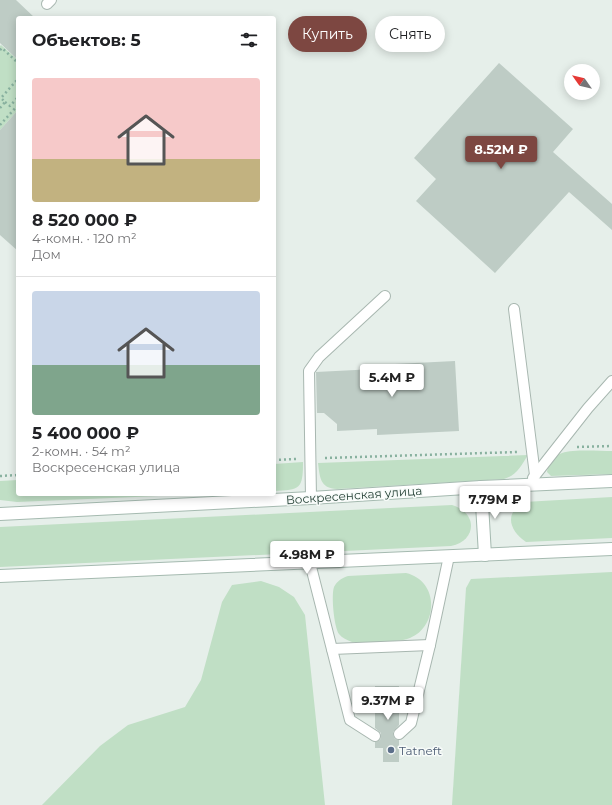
<!DOCTYPE html>
<html lang="ru">
<meta charset="utf-8">
<style>
body{margin:0;font-family:Montserrat,sans-serif;background:#f2f2f2;color:#202124;height:100vh;display:flex;flex-direction:column;font-size:15px;white-space:nowrap}
*{box-sizing:border-box;margin:0}
p{font-size:13px;color:#757577}
.icon{flex:none;width:22px;height:22px;fill:none;stroke:currentColor;stroke-width:2;stroke-linecap:round;stroke-linejoin:round}
.map{position:relative;flex:1;overflow:hidden}
.details{position:absolute;left:16px;top:16px;width:260px;height:480px;display:flex;flex-direction:column;background:#fff;border-radius:4px;box-shadow:0 2px 10px #0003}
.details>*{flex:none}
.hud{position:absolute;left:288px;top:16px;width:264px;height:36px;display:flex;gap:8px}
.needle{width:26px;rotate:304deg}
.fabs{position:absolute;left:564px;top:64px;display:grid;gap:8px}
.fabs a{display:grid;place-items:center;width:36px;height:36px;border-radius:50%;background:#fff;box-shadow:0 2px 10px #0003;font-size:20px}
.price{position:absolute;translate:-50% -34px;padding:0 9px;border-radius:4px;background:#fff;color:#222;font-size:13px;line-height:26px;filter:drop-shadow(0 1px 2px #0008)}
.price::after{content:'';position:absolute;left:50%;top:24px;width:12px;height:9px;margin-left:-6px;background:inherit;clip-path:polygon(0 0,100% 0,50% 100%)}
.price.active{background:#7d4741;color:#fff}
ul{padding:0;list-style:none}
li{display:grid;align-content:center;gap:8px;height:212px;padding:0 16px}
li+li{border-top:1px solid #e0e0e0}
li span{display:grid;place-items:center;height:124px;border-radius:4px;color:#555}
li>.icon{margin-inline-start:auto}
span .icon{width:72px;height:72px;fill:#fffc;stroke-width:1}
li b{font-size:17px}
h2{display:flex;justify-content:space-between;align-items:center;height:48px;padding:0 16px;font-size:17px}
.chip{padding:0 14px;border-radius:18px;background:#fff;box-shadow:0 2px 10px #0003;font-size:14px;line-height:36px}
.chip.active{background:#7d4741;color:#fff}
.map>svg:first-child{display:block}
</style>
<div class="map">
<svg width="612" height="805" viewBox="0 0 612 805">
<rect width="100%" height="100%" fill="#e6efea"/>
<!-- green -->
<g fill="#c0dfc5">
<path d="M1,45l17,15v50l-18,20v-84z"/>
<path d="M612,451v23l-61,2 -4,-4c1,-8 7,-16 15,-19 12,-4 36,-2 50,-2z"/>
<path d="M528,455c-7,11 -11,20 -24,24l-167,10c-17,-1 -17,-11 -19,-26z"/>
<path d="M303,462c0,27 -3,28 -29,29v-27z"/>
<path d="M18,480v14h188l-189,8 -17,-2v-19z"/>
<path d="M612,497v41l-86,4c-17,-12 -22,-29 -2,-40z"/>
<path d="M452,505c25,7 26,35 -1,41l-451,21v-40z"/>
<path d="M612,572v233h-160l14,-217 5,-9z"/>
<path d="M406,573c34,8 32,54 4,65 -12,5 -43,4 -58,4 -5,-2 -10,-4 -13,-8 -5,-7 -8,-39 -5,-47 3,-6 8,-9 14,-11z"/>
<path d="M261,581l18,6 15,10 11,18 20,190h-283l58,-59 28,-21 57,-18 16,-27 21,-78 10,-17z"/>
</g>
<!-- building -->
<g fill="#beccc5">
<path d="M0,0h16l19,18h-17v42l-18,-17z"/>
<path d="M499,63l74,66 -20,23 59,52v26l-43,-38 -74,81 -79,-72 20,-22 -22,-21z"/>
<path d="M18,110v141l-18,-16v-105z"/>
<path d="M455,361l4,70 -82,4v-6l-40,2v-7l-13,-11h-7l-1,-41 59,-3v-4z"/>
<path d="M375,686h24v39l-6,7v3l2,4 4,1v22h-16v-14h-8v-6l5,-2 1,-4v-3l-6,-5z"/>
</g>
<g fill="none" stroke-linecap="round" stroke-linejoin="round">
<defs>
<g id="lane">
<path d="M47,4l4,-4"/>
<path d="M514,309l21,166"/>
<path d="M533,478l55,-70 24,-27"/>
<path d="M311,498l-2,-127 10,-14 66,-61"/>
<path d="M310,563l40,157 25,16"/>
<path d="M332,649l98,-4"/>
<path d="M399,734l12,-11 19,-78 19,-89"/>
</g>
<g id="secondary">
<path d="M481,487l4,68"/>
<path d="M0,514l311,-16 170,-11 131,-6"/>
<path d="M0,576l612,-27"/>
</g>
</defs>
<!-- lane casing -->
<use href="#lane" stroke="#a8b7b0" stroke-width="12"/>
<!-- secondary casing -->
<use href="#secondary" stroke="#a5bab0" stroke-width="14"/>
<!-- path -->
<g stroke="#88b19f" stroke-width="2.5" stroke-dasharray="2 3" stroke-linecap="butt">
<path d="M0,50l2,-2 16,15"/>
<path d="M5,102l5,4 8,-9"/>
<path d="M0,108l5,-6 -4,-4 15,-17 2,2"/>
<path d="M0,125l18,-20"/>
<path d="M577,447l35,-1"/>
<path d="M325,458l193,-6"/>
<path d="M274,460l22,-1"/>
<path d="M0,476l18,-1"/>
</g>
<!-- lane -->
<use href="#lane" stroke="#fff" stroke-width="10"/>
<!-- secondary -->
<use href="#secondary" stroke="#fff" stroke-width="12"/>
</g>
<!-- markers -->
<circle fill="#5c6f8a" stroke="#f7fbf9" stroke-width="1.5" cx="391" cy="750" r="4"/>
<g text-anchor="middle" dominant-baseline="central" stroke-width="3" stroke-linejoin="round" paint-order="stroke">
<!-- street labels -->
<g font-size="12" fill="#254136" stroke="#f7fbf9">
<text transform="translate(354 495) rotate(-4)">Воскресенская улица</text>
</g>
<!-- service labels -->
<g font-size="12" fill="#4e5e75" stroke="#f7fbf9" text-anchor="start">
<text x="399" y="750">Tatneft</text>
</g>
</g>
</svg>
<div class="fabs">
<a><svg class="needle" viewBox="-14 -14 28 28"><path d="M0-13l5 13h-10z" fill="#e53935"/><path d="M0 13l5-13h-10z" fill="#757577"/></svg></a>
</div>
<b class="price active" style="left:501px;top:170px">8.52M ₽</b>
<b class="price" style="left:392px;top:398px">5.4M ₽</b>
<b class="price" style="left:495px;top:520px">7.79M ₽</b>
<b class="price" style="left:307px;top:575px">4.98M ₽</b>
<b class="price" style="left:388px;top:721px">9.37M ₽</b>
<div class="hud">
<a class="chip active">Купить</a>
<a class="chip">Снять</a>
</div>
<section class="details">
<h2>Объектов: 5<svg class="icon" aria-label="filters" viewBox="0 0 24 24"><path d="M4 7h16M4 17h16"/><circle cx="9" cy="7" r="2"/><circle cx="15" cy="17" r="2"/></svg></h2>
<ul>
<li><span style="background:linear-gradient(#f6c9c9 65%,#c2b280 0)"><svg class="icon" aria-label="home" viewBox="0 0 24 24"><path d="M3 11l9-7 9 7M6 9v11h12V9"/></svg></span><div><b>8 520 000 ₽</b><p>4-комн. · 120 m²</p><p>Дом</p></div></li>
<li><span style="background:linear-gradient(#c9d6e8 60%,#7fa58c 0)"><svg class="icon" aria-label="home" viewBox="0 0 24 24"><path d="M3 11l9-7 9 7M6 9v11h12V9"/></svg></span><div><b>5 400 000 ₽</b><p>2-комн. · 54 m²</p><p>Воскресенская улица</p></div></li>
</ul>
</section>
</div>
